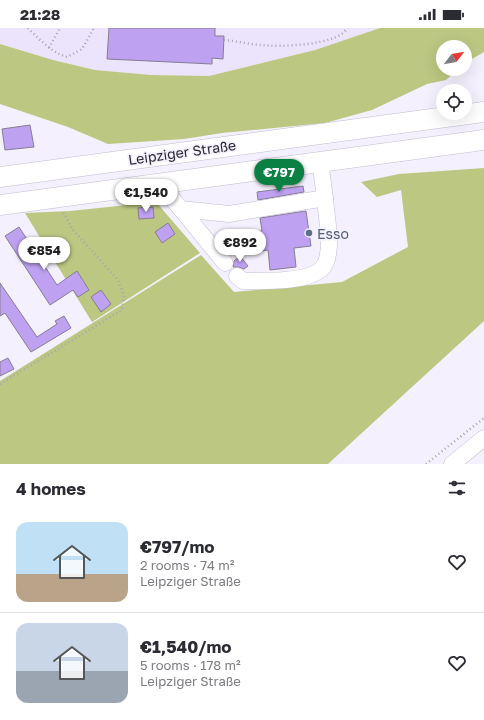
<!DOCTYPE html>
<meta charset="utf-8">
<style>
body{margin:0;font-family:"Golos Text",sans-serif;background:#f7f7f7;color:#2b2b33;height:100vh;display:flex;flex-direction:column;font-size:15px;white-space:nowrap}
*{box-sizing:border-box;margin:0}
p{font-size:13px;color:#7c7c81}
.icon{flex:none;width:22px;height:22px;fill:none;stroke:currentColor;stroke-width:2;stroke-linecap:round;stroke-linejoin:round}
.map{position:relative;height:436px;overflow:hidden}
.sheet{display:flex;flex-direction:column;background:#fff;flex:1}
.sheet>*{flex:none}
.needle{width:26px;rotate:59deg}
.controls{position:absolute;left:436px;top:12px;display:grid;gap:8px}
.controls a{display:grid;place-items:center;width:36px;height:36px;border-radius:50%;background:#fff;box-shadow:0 4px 16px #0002;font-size:20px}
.price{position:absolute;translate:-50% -34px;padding:0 9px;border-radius:14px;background:#fff;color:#222;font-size:13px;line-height:26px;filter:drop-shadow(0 1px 2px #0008)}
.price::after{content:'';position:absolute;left:50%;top:24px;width:12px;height:9px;margin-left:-6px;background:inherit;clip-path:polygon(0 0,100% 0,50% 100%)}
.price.selected{background:#0b8043;color:#fff}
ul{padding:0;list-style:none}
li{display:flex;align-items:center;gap:12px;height:100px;padding:0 16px}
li+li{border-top:1px solid #e1e1e2}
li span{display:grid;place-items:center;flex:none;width:112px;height:80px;border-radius:12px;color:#555}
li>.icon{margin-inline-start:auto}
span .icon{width:48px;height:48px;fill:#fffc;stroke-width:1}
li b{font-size:17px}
h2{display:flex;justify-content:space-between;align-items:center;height:48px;padding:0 16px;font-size:17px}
.status{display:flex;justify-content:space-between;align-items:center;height:28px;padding:0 20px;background:#fff;direction:ltr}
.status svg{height:11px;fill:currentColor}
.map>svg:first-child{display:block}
</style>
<div class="status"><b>21:28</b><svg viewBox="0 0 49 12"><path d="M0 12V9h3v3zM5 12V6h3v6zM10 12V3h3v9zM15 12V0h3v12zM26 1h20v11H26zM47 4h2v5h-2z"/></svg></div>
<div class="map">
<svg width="484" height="436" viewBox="0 0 484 436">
<rect width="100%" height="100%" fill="#f4f0fd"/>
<!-- built -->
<path fill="#ece4fc" d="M0,0h380l-65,22 -106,26 -58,-1 -56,-5 -42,-10 -53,-16z"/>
<!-- green -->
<g fill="#bcc782">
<path d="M380,0h104v24l-19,11v-16h-22v22h15l-12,11 -19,4 -55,26 -47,13 -103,10 -38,6 -76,5 -40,-17 -68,-23v-60l53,16 42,10 56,5 58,1 106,-26z"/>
<path d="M484,140v153l-156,143h-328v-83l201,-126 33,37 108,-10 66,-35 -7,-57 -24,7 -16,-15 38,-8z"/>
<path d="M156,174l44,51 -108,69 -67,-109 45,-2z"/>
</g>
<!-- building -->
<g fill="#bea1f0" stroke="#857e93">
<path d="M109,0h106v8h9l-1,23 -11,-1v6l-105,-5z"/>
<path d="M30,97l4,22 -29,3 -3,-21z"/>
<path d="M303,158l1,6 -46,8 -1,-8z"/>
<path d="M153,179l1,11 -15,1 -1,-11z"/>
<path d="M306,183l5,35 -17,2 2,19 -26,3 -2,-20 -12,2 -3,-20 9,-1 -2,-13z"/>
<path d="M168,195l7,11 -13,9 -7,-11z"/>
<path d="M19,199l38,58 20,-14 12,19 -11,7 -5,-7 -23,15 -45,-69z"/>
<path d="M240,228l8,10 -4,3 -5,-2h-6l1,-6z"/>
<path d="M0,255l37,54 20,-13 -2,-3 9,-5 7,12 -40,24 -26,-39 -5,3z"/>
<path d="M101,262l10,14 -10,8 -10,-15z"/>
<path d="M8,330l6,11 -14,7v-14z"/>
</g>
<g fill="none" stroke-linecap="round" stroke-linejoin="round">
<defs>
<g id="minor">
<path d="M159,155l22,26 48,5 96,-16 -5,-37"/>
<path d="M181,181l44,54"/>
<path d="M237,248l6,5c18,0 76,3 83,-19 7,-19 0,-44 -1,-64"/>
<path d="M452,436l32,-26"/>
</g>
<g id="major">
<path d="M0,149l484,-65"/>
<path d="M0,177l484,-65"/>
</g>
</defs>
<!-- minor casing -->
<use href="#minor" stroke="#c2bbd0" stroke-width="17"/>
<!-- major casing -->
<use href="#major" stroke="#c2bbd0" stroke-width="21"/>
<!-- path -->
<g stroke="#a8a4af" stroke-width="2.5" stroke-dasharray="1 3" stroke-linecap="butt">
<path d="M28,0c12,12 23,24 39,29l15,-8 12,-21"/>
<path d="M224,12c12,1 24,4 36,5 19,2 78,1 87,-17"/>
<path d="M49,20l11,-20"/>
<path d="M0,356l122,-74 2,-15 -6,-15 -45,-50 -10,-18"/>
<path d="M426,436l58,-46"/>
</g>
<!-- minor -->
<use href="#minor" stroke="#fff" stroke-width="16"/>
<!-- major -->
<use href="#major" stroke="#fff" stroke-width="20"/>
</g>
<!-- markers -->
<circle fill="#5c6f8a" stroke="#f4f0fd" stroke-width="1.5" cx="309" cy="205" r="4"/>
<g text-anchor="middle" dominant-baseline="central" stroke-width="3.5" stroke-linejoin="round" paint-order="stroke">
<!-- street labels -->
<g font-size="14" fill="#2a272f" stroke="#f4f0fd">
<text transform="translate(182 124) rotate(-8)">Leipziger Straße</text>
</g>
<!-- service labels -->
<g font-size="14" fill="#4e5e75" stroke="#f4f0fd" text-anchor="start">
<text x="317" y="205">Esso</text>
</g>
</g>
</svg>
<div class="controls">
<a><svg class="needle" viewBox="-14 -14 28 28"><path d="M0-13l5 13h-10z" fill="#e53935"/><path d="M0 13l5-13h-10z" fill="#7c7c81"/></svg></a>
<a><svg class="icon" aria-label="locate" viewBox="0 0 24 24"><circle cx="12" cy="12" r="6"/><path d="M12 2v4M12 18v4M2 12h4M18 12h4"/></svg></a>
</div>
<b class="price selected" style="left:279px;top:165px">€797</b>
<b class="price" style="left:146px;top:185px">€1,540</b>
<b class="price" style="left:240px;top:235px">€892</b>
<b class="price" style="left:44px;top:243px">€854</b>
</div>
<section class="sheet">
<h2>4 homes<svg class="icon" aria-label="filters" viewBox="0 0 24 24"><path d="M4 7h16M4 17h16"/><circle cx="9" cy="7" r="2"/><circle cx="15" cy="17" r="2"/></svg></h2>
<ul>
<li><span style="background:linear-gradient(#bfe0f5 65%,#b9a48a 0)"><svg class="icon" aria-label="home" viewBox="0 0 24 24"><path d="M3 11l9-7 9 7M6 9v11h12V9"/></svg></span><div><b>€797/mo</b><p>2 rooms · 74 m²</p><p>Leipziger Straße</p></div><svg class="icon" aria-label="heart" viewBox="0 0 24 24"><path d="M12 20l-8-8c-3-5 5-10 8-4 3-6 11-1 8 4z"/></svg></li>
<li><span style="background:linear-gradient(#c9d6e8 60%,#9aa5b1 0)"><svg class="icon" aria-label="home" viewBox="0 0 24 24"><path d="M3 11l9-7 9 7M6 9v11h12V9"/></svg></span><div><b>€1,540/mo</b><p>5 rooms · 178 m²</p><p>Leipziger Straße</p></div><svg class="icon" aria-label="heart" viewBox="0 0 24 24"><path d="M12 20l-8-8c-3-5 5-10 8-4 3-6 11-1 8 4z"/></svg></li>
</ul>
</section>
